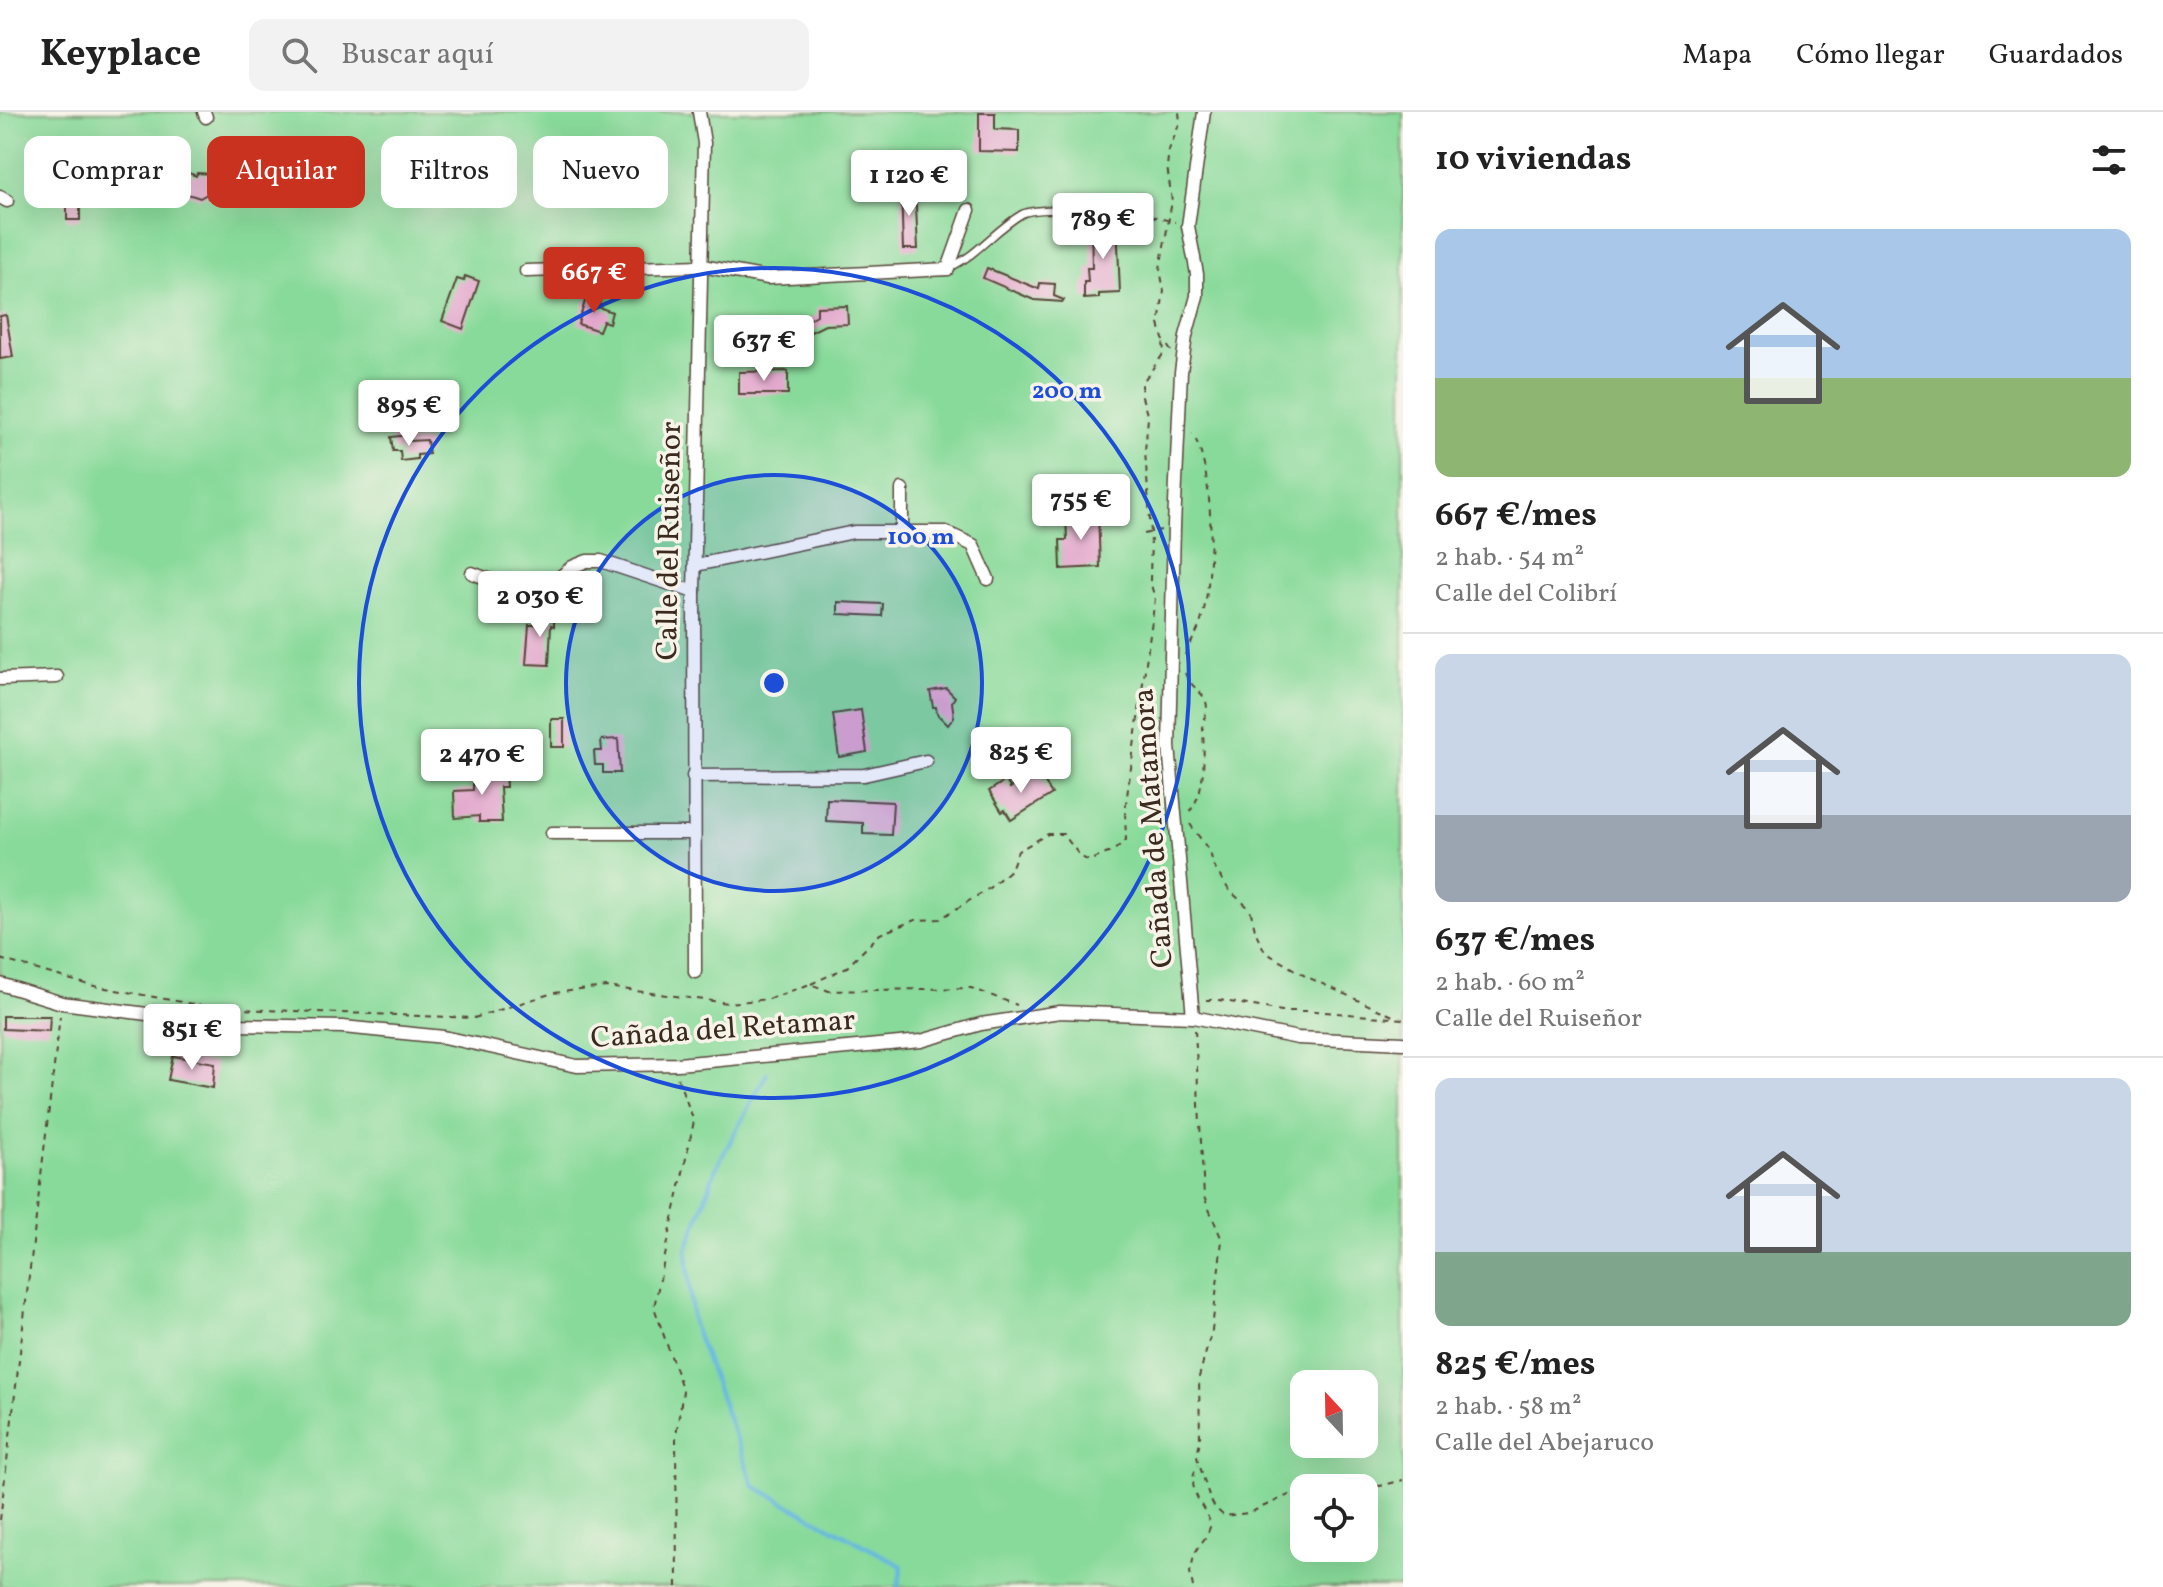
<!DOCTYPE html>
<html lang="es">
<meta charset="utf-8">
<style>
body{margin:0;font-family:Vollkorn,serif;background:#f2f2f2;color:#222;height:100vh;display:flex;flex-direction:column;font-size:30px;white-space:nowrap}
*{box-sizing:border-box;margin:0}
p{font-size:26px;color:#767676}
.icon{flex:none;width:44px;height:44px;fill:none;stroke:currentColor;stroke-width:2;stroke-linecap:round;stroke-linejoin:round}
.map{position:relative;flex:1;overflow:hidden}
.sheet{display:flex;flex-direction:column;background:#fff;width:760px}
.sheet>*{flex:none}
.hud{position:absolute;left:24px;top:24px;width:760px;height:72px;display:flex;gap:16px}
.needle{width:52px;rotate:338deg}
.tools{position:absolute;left:1290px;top:1258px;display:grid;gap:16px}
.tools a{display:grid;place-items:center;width:88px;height:88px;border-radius:16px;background:#fff;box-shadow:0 8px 32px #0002;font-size:40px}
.price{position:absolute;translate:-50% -68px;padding:0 18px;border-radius:8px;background:#fff;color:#222;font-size:26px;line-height:52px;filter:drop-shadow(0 2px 4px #0008)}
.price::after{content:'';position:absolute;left:50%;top:48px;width:24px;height:18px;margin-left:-12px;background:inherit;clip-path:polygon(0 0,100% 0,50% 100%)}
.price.selected{background:#c8321e;color:#fff}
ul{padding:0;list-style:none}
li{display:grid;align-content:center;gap:16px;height:424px;padding:0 32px}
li+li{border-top:2px solid #e0e0e0}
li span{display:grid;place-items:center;height:248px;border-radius:16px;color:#555}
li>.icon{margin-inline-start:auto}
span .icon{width:144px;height:144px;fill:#fffc;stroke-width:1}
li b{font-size:34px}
h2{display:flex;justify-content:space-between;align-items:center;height:96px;padding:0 32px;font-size:34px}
.tag{padding:0 28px;border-radius:16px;background:#fff;box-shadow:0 8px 32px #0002;font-size:28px;line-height:72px}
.tag.selected{background:#c8321e;color:#fff}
header{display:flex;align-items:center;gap:48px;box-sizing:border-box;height:112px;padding:0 40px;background:#fff;border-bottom:2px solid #e0e0e0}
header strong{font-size:38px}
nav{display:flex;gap:44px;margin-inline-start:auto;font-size:28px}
.search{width:560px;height:72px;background:#f2f2f2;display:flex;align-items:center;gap:20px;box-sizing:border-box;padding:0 28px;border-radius:16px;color:#767676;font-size:30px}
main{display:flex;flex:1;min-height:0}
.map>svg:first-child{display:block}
</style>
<header>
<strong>Keyplace</strong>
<div class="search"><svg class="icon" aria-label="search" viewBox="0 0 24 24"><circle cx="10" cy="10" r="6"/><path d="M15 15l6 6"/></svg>Buscar aquí</div>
<nav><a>Mapa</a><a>Cómo llegar</a><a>Guardados</a></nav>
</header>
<main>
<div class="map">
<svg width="1403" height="1475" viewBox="0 0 1403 1475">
<rect width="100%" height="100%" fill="#f7f3e8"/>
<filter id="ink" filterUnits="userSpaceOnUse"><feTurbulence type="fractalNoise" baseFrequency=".0125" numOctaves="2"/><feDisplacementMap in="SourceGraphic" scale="16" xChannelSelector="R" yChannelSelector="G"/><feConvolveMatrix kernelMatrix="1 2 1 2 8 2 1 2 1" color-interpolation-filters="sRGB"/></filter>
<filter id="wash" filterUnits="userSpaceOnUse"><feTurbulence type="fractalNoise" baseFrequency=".006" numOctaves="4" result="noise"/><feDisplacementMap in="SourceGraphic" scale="32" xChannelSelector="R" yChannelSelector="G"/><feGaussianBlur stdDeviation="1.8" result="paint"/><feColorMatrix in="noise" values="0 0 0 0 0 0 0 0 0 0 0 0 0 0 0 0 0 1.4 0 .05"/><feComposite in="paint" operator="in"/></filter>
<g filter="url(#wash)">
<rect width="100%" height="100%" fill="#f3e1c8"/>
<!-- green -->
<path fill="#88da9a" stroke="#62825c" stroke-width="2" fill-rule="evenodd" d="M0,0h1403v1475h-1403zM1304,1272h60v60h-60zM1304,1376h60v60h-60z"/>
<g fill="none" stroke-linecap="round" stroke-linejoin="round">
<!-- stream -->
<path stroke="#65b6e1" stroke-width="4" d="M767,961l-51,95 -29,82 6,74 61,162 148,80 -4,21"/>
</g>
<g id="blocks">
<!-- building -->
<g fill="#e3a9cd">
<path d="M979,1h16v16l24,1v22l-40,-1z"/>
<path d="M319,39l6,13 -6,3 9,22 -10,4 -3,-6 -35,14 -2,-4 -2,1 -8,-16 34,-14 -4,-8z"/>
<path d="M170,53l16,12 3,-4 7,3 1,-3 15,1 10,20 -14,4 -1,-4 -7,4 -12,-4 -20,4 -13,-17z"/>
<path d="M915,74l3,63h-15l-2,-62z"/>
<path d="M63,78h17v30h-13v-17l-4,1z"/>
<path d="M1117,108l3,73 -21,1v4l-15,1v-17h4l-1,-14h5l-1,-47z"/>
<path d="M987,156l52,21 1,-6 15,1 -1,12 10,4 -1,2 -29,-2 -51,-22z"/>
<path d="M465,164l14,5 -16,48 -21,-8 15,-42 7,2z"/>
<path d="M586,186l14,4 -2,5 14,5 -3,11 -6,-2 -4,10 -21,-7z"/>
<path d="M847,194l1,18 -23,1 -14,7 -6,-10 12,-7v-8z"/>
<path d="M6,203l7,42 -13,2v-43z"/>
<path d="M788,259v23h-49v-22z"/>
<path d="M408,323l1,6 18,-1 2,14 -12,1v4l-16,2 -1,-10h-7l-2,-14z"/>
<path d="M1098,400l2,55 -39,2 -1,-29h7l-1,-26z"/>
<path d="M838,490l45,2 -1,12 -44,-2z"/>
<path d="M535,500l19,1v13l-3,-1 -2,40 -23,-1 3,-39h6z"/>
<path d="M946,576l9,9 -3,5 2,15 -6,8 -11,-11 -1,-7h-3l-3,-16z"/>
<path d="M861,598l6,42 -28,5 -6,-43z"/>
<rect x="551" y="607" width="13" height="28"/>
<path d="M618,627l2,34h-17v-8h-8l-1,-14h8l-1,-11z"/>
<path d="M505,657l1,18h-6l2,35h-23v-6l-24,2 -1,-27 19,-1v-19z"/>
<path d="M1037,659l15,23 -41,26 -6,-10 -3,2 -13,-21 17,-11 4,8z"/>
<path d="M827,687l66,3 -2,33 -28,-1v-11l-37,-2z"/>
<path d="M3,904h47l-1,15 -46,-2z"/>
<path d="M173,944l42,7 -2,25 -45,-8z"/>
</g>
</g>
</g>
<g filter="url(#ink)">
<use href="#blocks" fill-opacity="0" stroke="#574538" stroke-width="2"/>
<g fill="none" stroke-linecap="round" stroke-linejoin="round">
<defs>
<path id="service" d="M951,155c27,-13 45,-38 71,-53 16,-9 98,-2 120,-1"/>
<g id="minor">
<path d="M204,0l2,5"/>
<path d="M0,85l7,4"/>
<path d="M526,159l176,-5 66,12 180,-9 21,-59"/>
<path d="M902,377v42"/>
<path d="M696,453l158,-33h91l28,13 15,34"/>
<path d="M472,461l35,13 52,-8 13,-11 15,-6h14l93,31"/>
<path d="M0,567l57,-2"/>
<path d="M693,664l171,-1 62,-14"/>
<path d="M552,721h142"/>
<path d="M695,860l-1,-380 10,-449 -5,-31"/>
<path d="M0,872l62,19 170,22 111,2 101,10 133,29 101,-2 243,-23 60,-17 79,-12 133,5 105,21 105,5"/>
<path d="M1193,905l-24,-271 5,-220 7,-154 5,-36 11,-40v-22l-9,-48 16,-114"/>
</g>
</defs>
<!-- service casing -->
<use href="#service" stroke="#574538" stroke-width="9"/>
<!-- minor casing -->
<use href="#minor" stroke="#574538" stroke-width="15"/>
<!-- path -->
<g stroke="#574538" stroke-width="2" stroke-dasharray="6 6" stroke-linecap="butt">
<path d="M1151,104l24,6"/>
<path d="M1171,239l-8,-12 -4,-15 5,-33 -4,-22 12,-68 -5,-35 2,-16 11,-28 -1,-10"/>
<path d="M1144,422l17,-4"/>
<path d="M1185,543c4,-10 10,-18 14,-28 16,-41 17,-158 -7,-194"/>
<path d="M1185,561c5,13 13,15 19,25 7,10 -1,21 -1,31 1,25 3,62 -13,82"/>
<path d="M1190,712l20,28 4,15 15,23 21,19 6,24 9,19 40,24 90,41"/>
<path d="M0,847l89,26 125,23 260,10 79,-25 53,-6 122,16 41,-4 41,-15 19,7 142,-3 46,17"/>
<path d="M811,872l36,-17 33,-33 35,-14 25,-1 48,-30 23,-20 7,-18 30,-17h15l17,22 9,5 24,-10 13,-11 -1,-30 30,-211 -5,-18 1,-48 -6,-82 3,-33 -6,-21v-14l22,-30 -1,-11"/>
<path d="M1206,888h13l63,11h33l88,8"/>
<path d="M1195,918l9,167 18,43 -10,90 -13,47 1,62 -3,18 13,42 5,9 9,8 25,-3 55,-25"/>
<path d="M1306,1376l48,-7 26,5 23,-6"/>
<path d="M0,1408l60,-504"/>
<path d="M677,1475l-1,-152 7,-44 -29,-84 40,-186 -17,-44"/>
<path d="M1193,1475l-3,-15c3,-6 2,-13 5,-19 6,-11 12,-15 16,-29 -8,-20 -27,-37 -13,-59"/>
</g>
<!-- service -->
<use href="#service" stroke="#fff" stroke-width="6"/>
<!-- minor -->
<use href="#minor" stroke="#fff" stroke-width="12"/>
</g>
</g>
<!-- distance rings -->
<circle cx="774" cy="571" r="208" fill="#1d4ed8" fill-opacity=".12"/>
<g fill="none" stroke="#1d4ed8" stroke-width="4">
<circle cx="774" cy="571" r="208"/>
<circle cx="774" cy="571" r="415"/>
</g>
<g text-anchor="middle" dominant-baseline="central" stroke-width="7" stroke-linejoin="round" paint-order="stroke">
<!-- street labels -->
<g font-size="30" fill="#3b2a1e" stroke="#f7f3e8">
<text transform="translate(670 429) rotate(-89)">Calle del Ruiseñor</text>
<text transform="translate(1154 716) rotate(-94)">Cañada de Matamora</text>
<text transform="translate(723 918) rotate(-4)">Cañada del Retamar</text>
</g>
</g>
<circle cx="774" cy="571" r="12" fill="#1d4ed8" stroke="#f7f3e8" stroke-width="4"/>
<g font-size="24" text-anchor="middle" font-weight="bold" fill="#1d4ed8" stroke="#f7f3e8" stroke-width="7" stroke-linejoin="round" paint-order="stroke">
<text x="1067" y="286">200 m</text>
<text x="921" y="432">100 m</text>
</g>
</svg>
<div class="tools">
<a><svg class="needle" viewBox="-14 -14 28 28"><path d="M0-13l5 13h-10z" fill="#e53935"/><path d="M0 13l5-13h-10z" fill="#767676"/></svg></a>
<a><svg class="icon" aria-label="locate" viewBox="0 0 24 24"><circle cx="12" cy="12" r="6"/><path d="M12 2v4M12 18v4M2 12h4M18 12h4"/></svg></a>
</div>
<b class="price" style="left:909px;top:106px">1 120 €</b>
<b class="price" style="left:1103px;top:149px">789 €</b>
<b class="price selected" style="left:594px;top:203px">667 €</b>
<b class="price" style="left:764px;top:271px">637 €</b>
<b class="price" style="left:409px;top:336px">895 €</b>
<b class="price" style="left:1081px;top:430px">755 €</b>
<b class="price" style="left:540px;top:527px">2 030 €</b>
<b class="price" style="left:1021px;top:683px">825 €</b>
<b class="price" style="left:482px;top:685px">2 470 €</b>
<b class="price" style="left:192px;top:960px">851 €</b>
<div class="hud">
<a class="tag">Comprar</a>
<a class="tag selected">Alquilar</a>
<a class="tag">Filtros</a>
<a class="tag">Nuevo</a>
</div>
</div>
<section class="sheet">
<h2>10 viviendas<svg class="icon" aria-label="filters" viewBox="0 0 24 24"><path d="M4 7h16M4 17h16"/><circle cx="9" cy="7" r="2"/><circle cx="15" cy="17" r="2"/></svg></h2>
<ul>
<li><span style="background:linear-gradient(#a9c7e8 60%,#8fb573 0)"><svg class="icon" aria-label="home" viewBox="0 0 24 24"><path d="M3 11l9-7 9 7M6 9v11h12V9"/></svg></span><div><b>667 €/mes</b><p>2 hab. · 54 m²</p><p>Calle del Colibrí</p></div></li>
<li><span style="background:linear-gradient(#c9d6e8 65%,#9aa5b1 0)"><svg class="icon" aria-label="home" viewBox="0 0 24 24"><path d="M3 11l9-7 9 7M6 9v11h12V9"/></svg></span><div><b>637 €/mes</b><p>2 hab. · 60 m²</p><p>Calle del Ruiseñor</p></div></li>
<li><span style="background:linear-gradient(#c9d6e8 70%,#7fa58c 0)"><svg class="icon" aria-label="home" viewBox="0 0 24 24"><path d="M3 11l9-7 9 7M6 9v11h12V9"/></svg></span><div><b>825 €/mes</b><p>2 hab. · 58 m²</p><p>Calle del Abejaruco</p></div></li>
</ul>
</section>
</main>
